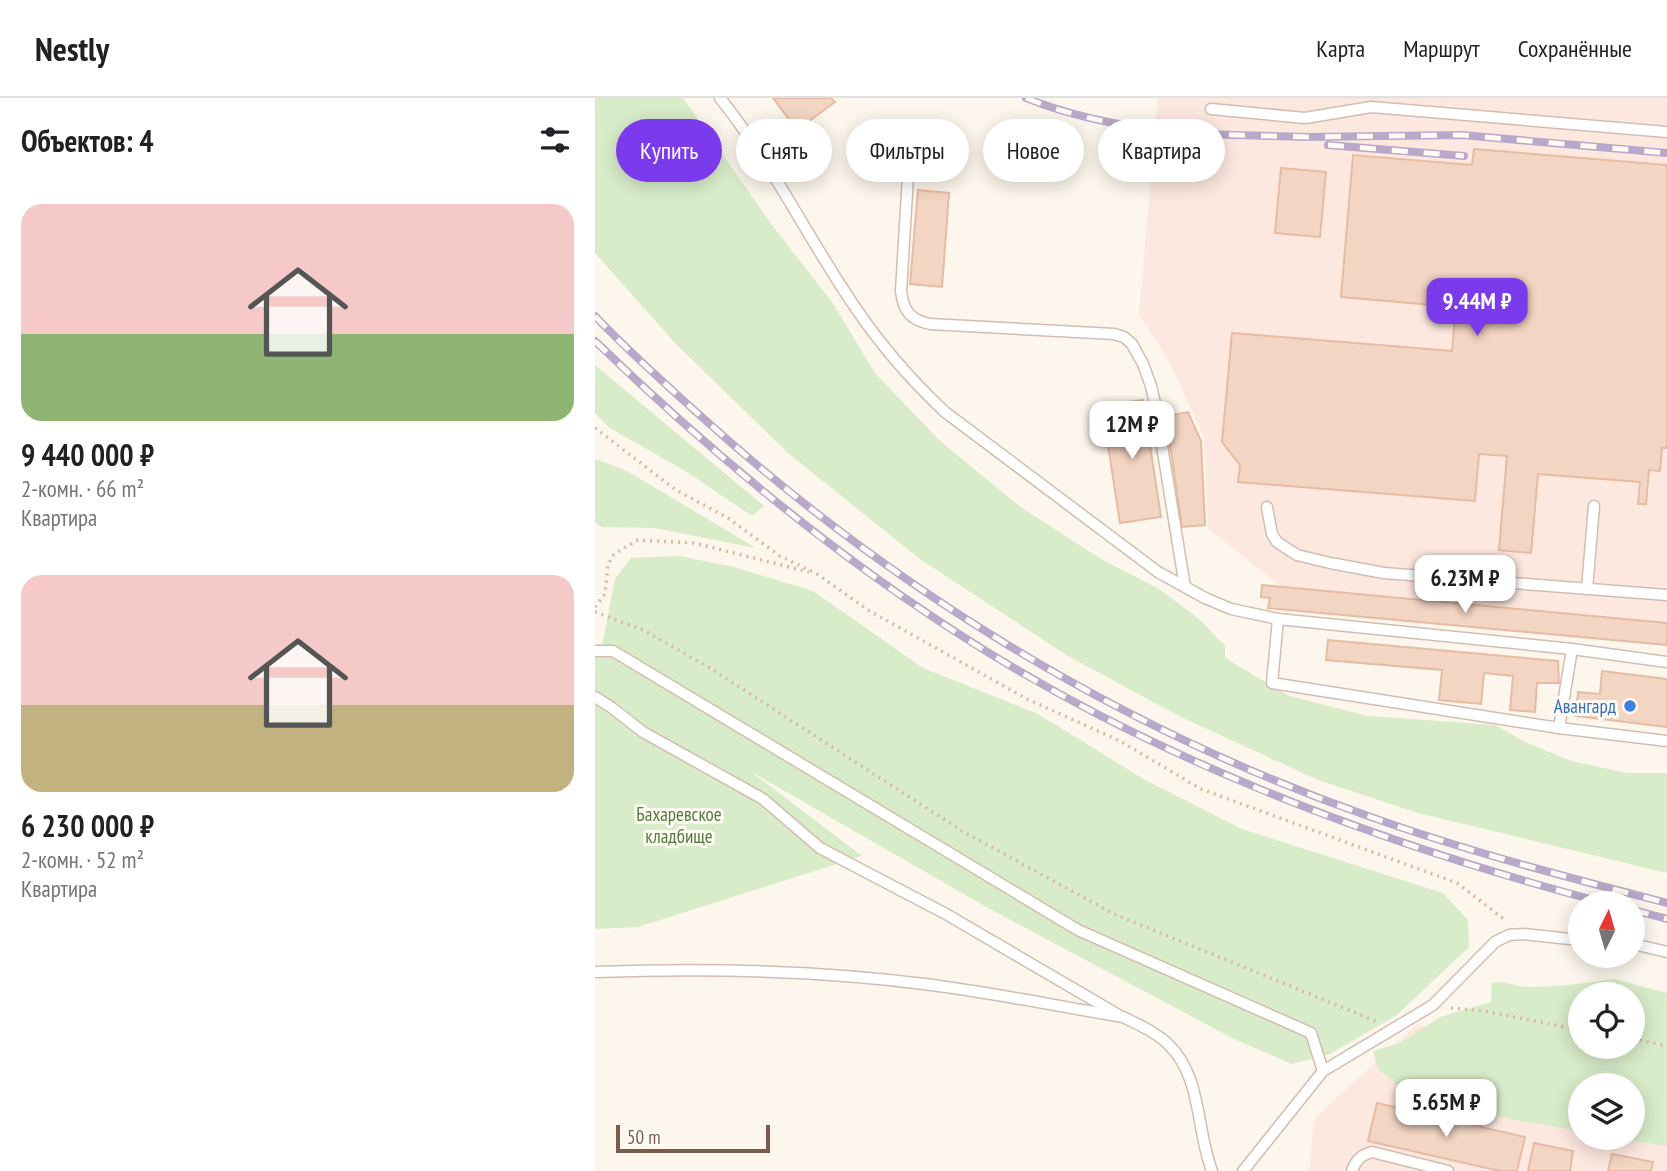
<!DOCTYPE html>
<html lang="ru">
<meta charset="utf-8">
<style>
body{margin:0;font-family:"PT Sans Narrow",sans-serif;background:#f2f2f2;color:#202124;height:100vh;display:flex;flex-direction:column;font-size:26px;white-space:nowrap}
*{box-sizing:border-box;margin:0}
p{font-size:23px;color:#757577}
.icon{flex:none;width:38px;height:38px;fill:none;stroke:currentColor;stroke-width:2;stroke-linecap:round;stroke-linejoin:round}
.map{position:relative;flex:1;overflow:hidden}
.details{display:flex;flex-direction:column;background:#fff;width:595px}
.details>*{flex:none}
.guide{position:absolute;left:21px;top:21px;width:665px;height:63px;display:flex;gap:14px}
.needle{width:46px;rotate:5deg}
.buttons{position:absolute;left:973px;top:793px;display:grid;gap:14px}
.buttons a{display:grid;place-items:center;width:77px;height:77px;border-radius:50%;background:#fff;box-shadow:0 4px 18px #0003;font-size:35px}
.scale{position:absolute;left:21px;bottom:18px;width:154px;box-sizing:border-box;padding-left:7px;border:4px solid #7a5c4d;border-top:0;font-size:19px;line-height:24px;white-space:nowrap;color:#7a5c4d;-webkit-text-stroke:5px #fffaf3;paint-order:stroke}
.price{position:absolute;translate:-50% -60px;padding:0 16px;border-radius:14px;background:#fff;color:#222;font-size:23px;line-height:46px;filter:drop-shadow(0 2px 4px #0008)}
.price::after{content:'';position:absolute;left:50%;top:42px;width:21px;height:16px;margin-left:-10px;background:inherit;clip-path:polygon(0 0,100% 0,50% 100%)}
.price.current{background:#7c3aed;color:#fff}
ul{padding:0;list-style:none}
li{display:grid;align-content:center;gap:14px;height:371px;padding:0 21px}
li span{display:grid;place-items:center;height:217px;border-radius:21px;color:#555}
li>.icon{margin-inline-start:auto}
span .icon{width:126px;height:126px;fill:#fffc;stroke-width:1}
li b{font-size:30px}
h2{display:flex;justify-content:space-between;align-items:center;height:84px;padding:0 21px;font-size:30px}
.chip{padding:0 24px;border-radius:32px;background:#fff;box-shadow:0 4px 18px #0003;font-size:24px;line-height:63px}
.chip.current{background:#7c3aed;color:#fff}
header{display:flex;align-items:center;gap:42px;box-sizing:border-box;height:98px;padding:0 35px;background:#fff;border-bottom:2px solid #e0e0e0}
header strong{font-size:33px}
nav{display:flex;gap:38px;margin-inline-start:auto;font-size:24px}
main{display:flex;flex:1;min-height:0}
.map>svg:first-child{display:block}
</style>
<header>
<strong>Nestly</strong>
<nav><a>Карта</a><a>Маршрут</a><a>Сохранённые</a></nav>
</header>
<main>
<section class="details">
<h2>Объектов: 4<svg class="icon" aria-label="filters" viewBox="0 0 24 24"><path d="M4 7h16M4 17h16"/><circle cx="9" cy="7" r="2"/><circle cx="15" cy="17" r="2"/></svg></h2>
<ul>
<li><span style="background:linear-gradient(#f6c9c9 60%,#8fb573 0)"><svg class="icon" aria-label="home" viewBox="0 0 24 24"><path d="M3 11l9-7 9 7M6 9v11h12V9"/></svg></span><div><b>9 440 000 ₽</b><p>2-комн. · 66 m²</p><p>Квартира</p></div></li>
<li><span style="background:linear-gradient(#f6c9c9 60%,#c2b280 0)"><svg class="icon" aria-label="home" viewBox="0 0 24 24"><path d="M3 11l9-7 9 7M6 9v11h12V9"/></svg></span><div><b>6 230 000 ₽</b><p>2-комн. · 52 m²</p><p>Квартира</p></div></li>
</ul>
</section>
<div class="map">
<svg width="1072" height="1073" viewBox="0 0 1072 1073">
<rect width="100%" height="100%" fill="#fdf6ec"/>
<!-- commercial -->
<g fill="#fde8e0" fill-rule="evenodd">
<path d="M563,0h509v525l-387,-37 -72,-58 -4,-91 -34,-74 -31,-49z"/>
<path d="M822,926l68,23 182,32v92h-358l5,-52zM985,987h53v53h-53z"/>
</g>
<!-- green -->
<g fill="#d8ecc9" fill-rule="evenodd">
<path d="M0,0h88l89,127 60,77 43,71 66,69 81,66 79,51 58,30 40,30 26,27v12l64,38 79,20 127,9 30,17 46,19 56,12h40v100l-249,-60 -100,-33 -137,-63 -113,-61 -148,-97 -132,-106 -114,-111 -79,-89z"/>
<path d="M0,267l169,141 -12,10 -65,-44 -77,-44 -15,-15z"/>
<path d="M0,361l32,12 129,77 -102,-20 -52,-1 -7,-5z"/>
<path d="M84,458l55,11 79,24 110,77 115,46 107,66 97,49 201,64 25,27 1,27 -72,68 -67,39 -38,10 -58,-25 -246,-131 -238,-137 112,85 -224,71 -43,2v-274l7,5 -2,-3 15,-78 16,-21z"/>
<path d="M1019,881l53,14v153l-50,-8h16v-53h-53v46l-61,-10 -113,-29 -28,-23 -5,-18 27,-8 40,-26 51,-15 1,-19c14,-3 25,5 38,4 29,0 56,-4 84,-8zM985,896h53v52h-53z"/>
</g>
<!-- building -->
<g fill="#f3d5c3" stroke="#e6bba3" stroke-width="2">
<path d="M178,0h58l4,4 -38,28z"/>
<path d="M879,51l193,16v283h-5l-2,23 -11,-1 -3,34h-8l2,-22 -102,-8 -7,79 -32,-3 8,-94 -28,-2 -4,47 -237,-19 2,-17 -18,-23 10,-109 220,18 4,-44 -115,-10 12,-142 119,10z"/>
<path d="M686,70l45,4 -6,65 -45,-4z"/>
<path d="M323,92l31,3 -7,94 -32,-3z"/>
<path d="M548,302l18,117 -41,6 -18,-117z"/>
<path d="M593,314l13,29 4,84 -23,2 -16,-111z"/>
<path d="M667,487l405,38v22l-399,-37 2,-10 -9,-1z"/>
<path d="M733,542l230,21 1,22h-22l-2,29 -25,-2 3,-34 -29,-3 -3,31 -42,-4 3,-30 -116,-10z"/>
<path d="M1007,573l65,8v48l-92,-11 3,-24 22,2z"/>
<path d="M782,1005l148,34 -8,34h-17l-132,-30z"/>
<path d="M939,1045l39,8 -3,20h-42z"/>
<path d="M1017,1056l41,8 -2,9h-43z"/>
</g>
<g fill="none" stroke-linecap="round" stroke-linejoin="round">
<defs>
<g id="lane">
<path d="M125,0c53,66 89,143 137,212 26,38 55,71 88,102l213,160 47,26 26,11 47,10 294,30 95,13"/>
<path d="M616,11l94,9 66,-11 296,25"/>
<path d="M313,78l-7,115c2,19 9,29 29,33l184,10 10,3 8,7 11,20 8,22 4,17 30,184"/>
<path d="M672,409l5,27 5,8 20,13 33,8 54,10 283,22"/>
<path d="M992,491l7,-83"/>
<path d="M683,521l-6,64 287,45"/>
<path d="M977,551l-13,79 108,13"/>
<path d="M0,553h18l465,279 233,103 12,38"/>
<path d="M0,599l16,10 32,25 120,67 57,49 126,66 171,100"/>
<path d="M1038,846l34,8"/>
<path d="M0,874c110,-4 219,-2 329,12 66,8 132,22 199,33 16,8 33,15 46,28 33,32 27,85 43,126"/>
<path d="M648,1073l80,-100 110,-66 62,-63 14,-7 14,-1 57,6"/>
<path d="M757,1073c4,-11 9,-16 20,-19l76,19"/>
</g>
</defs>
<!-- lane casing -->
<use href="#lane" stroke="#d1beb0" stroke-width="13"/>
<!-- path -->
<g stroke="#d9b8a5" stroke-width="3.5" stroke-dasharray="2 5" stroke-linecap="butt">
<path d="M0,330l81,62 52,28 52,38 37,18 51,36 159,89 93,42 81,48 256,94 48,37"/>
<path d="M0,509l10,-13 3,-29 6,-11 24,-14 56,3 115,29"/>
<path d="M0,514l48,18 67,38 252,163 152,83 264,108"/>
<path d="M856,910l33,3 96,19"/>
<path d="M1038,941l34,7"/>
</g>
<!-- lane -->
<use href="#lane" stroke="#fff" stroke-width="10"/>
<defs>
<g id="rail">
<path d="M431,0c57,23 119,32 180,37"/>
<path d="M602,36l111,3 154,-2 205,18"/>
<path d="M733,47l136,11"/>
<path d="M0,218c31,33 66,64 99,94 196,178 424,318 674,406 98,35 198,61 299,87"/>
<path d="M0,243c150,145 317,278 504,374 161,83 331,142 506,188"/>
<path d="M1038,812l34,9"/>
</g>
</defs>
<!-- rail casing -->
<use href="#rail" stroke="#b9a8c9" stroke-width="8"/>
<!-- rail -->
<use href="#rail" stroke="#fffaf3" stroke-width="5" stroke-dasharray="16" stroke-linecap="butt"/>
</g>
<!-- markers -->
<circle fill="#3f7fe0" stroke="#fffaf3" stroke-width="2.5" cx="1035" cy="608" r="7"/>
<g text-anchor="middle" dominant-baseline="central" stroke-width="6" stroke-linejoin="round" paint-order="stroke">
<!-- shop labels -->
<g font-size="19" fill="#366cbe" stroke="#fffaf3" text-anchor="end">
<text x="1021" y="608">Авангард</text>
</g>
<!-- park labels -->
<g font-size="19" fill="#537a41" stroke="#fffaf3">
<text x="84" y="716">Бахаревское<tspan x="84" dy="22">кладбище</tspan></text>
</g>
</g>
</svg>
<div class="buttons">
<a><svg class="needle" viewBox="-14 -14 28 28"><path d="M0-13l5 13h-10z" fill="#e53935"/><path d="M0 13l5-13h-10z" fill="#757577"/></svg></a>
<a><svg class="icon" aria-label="locate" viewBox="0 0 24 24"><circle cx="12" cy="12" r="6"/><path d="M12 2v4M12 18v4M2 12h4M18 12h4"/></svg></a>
<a><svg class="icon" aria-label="layers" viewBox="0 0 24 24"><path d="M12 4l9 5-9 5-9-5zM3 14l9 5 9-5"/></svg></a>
</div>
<div class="scale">50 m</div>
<b class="price current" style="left:882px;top:240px">9.44M ₽</b>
<b class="price" style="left:537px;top:363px">12M ₽</b>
<b class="price" style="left:870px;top:517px">6.23M ₽</b>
<b class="price" style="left:851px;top:1041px">5.65M ₽</b>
<div class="guide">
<a class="chip current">Купить</a>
<a class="chip">Снять</a>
<a class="chip">Фильтры</a>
<a class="chip">Новое</a>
<a class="chip">Квартира</a>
</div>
</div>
</main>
